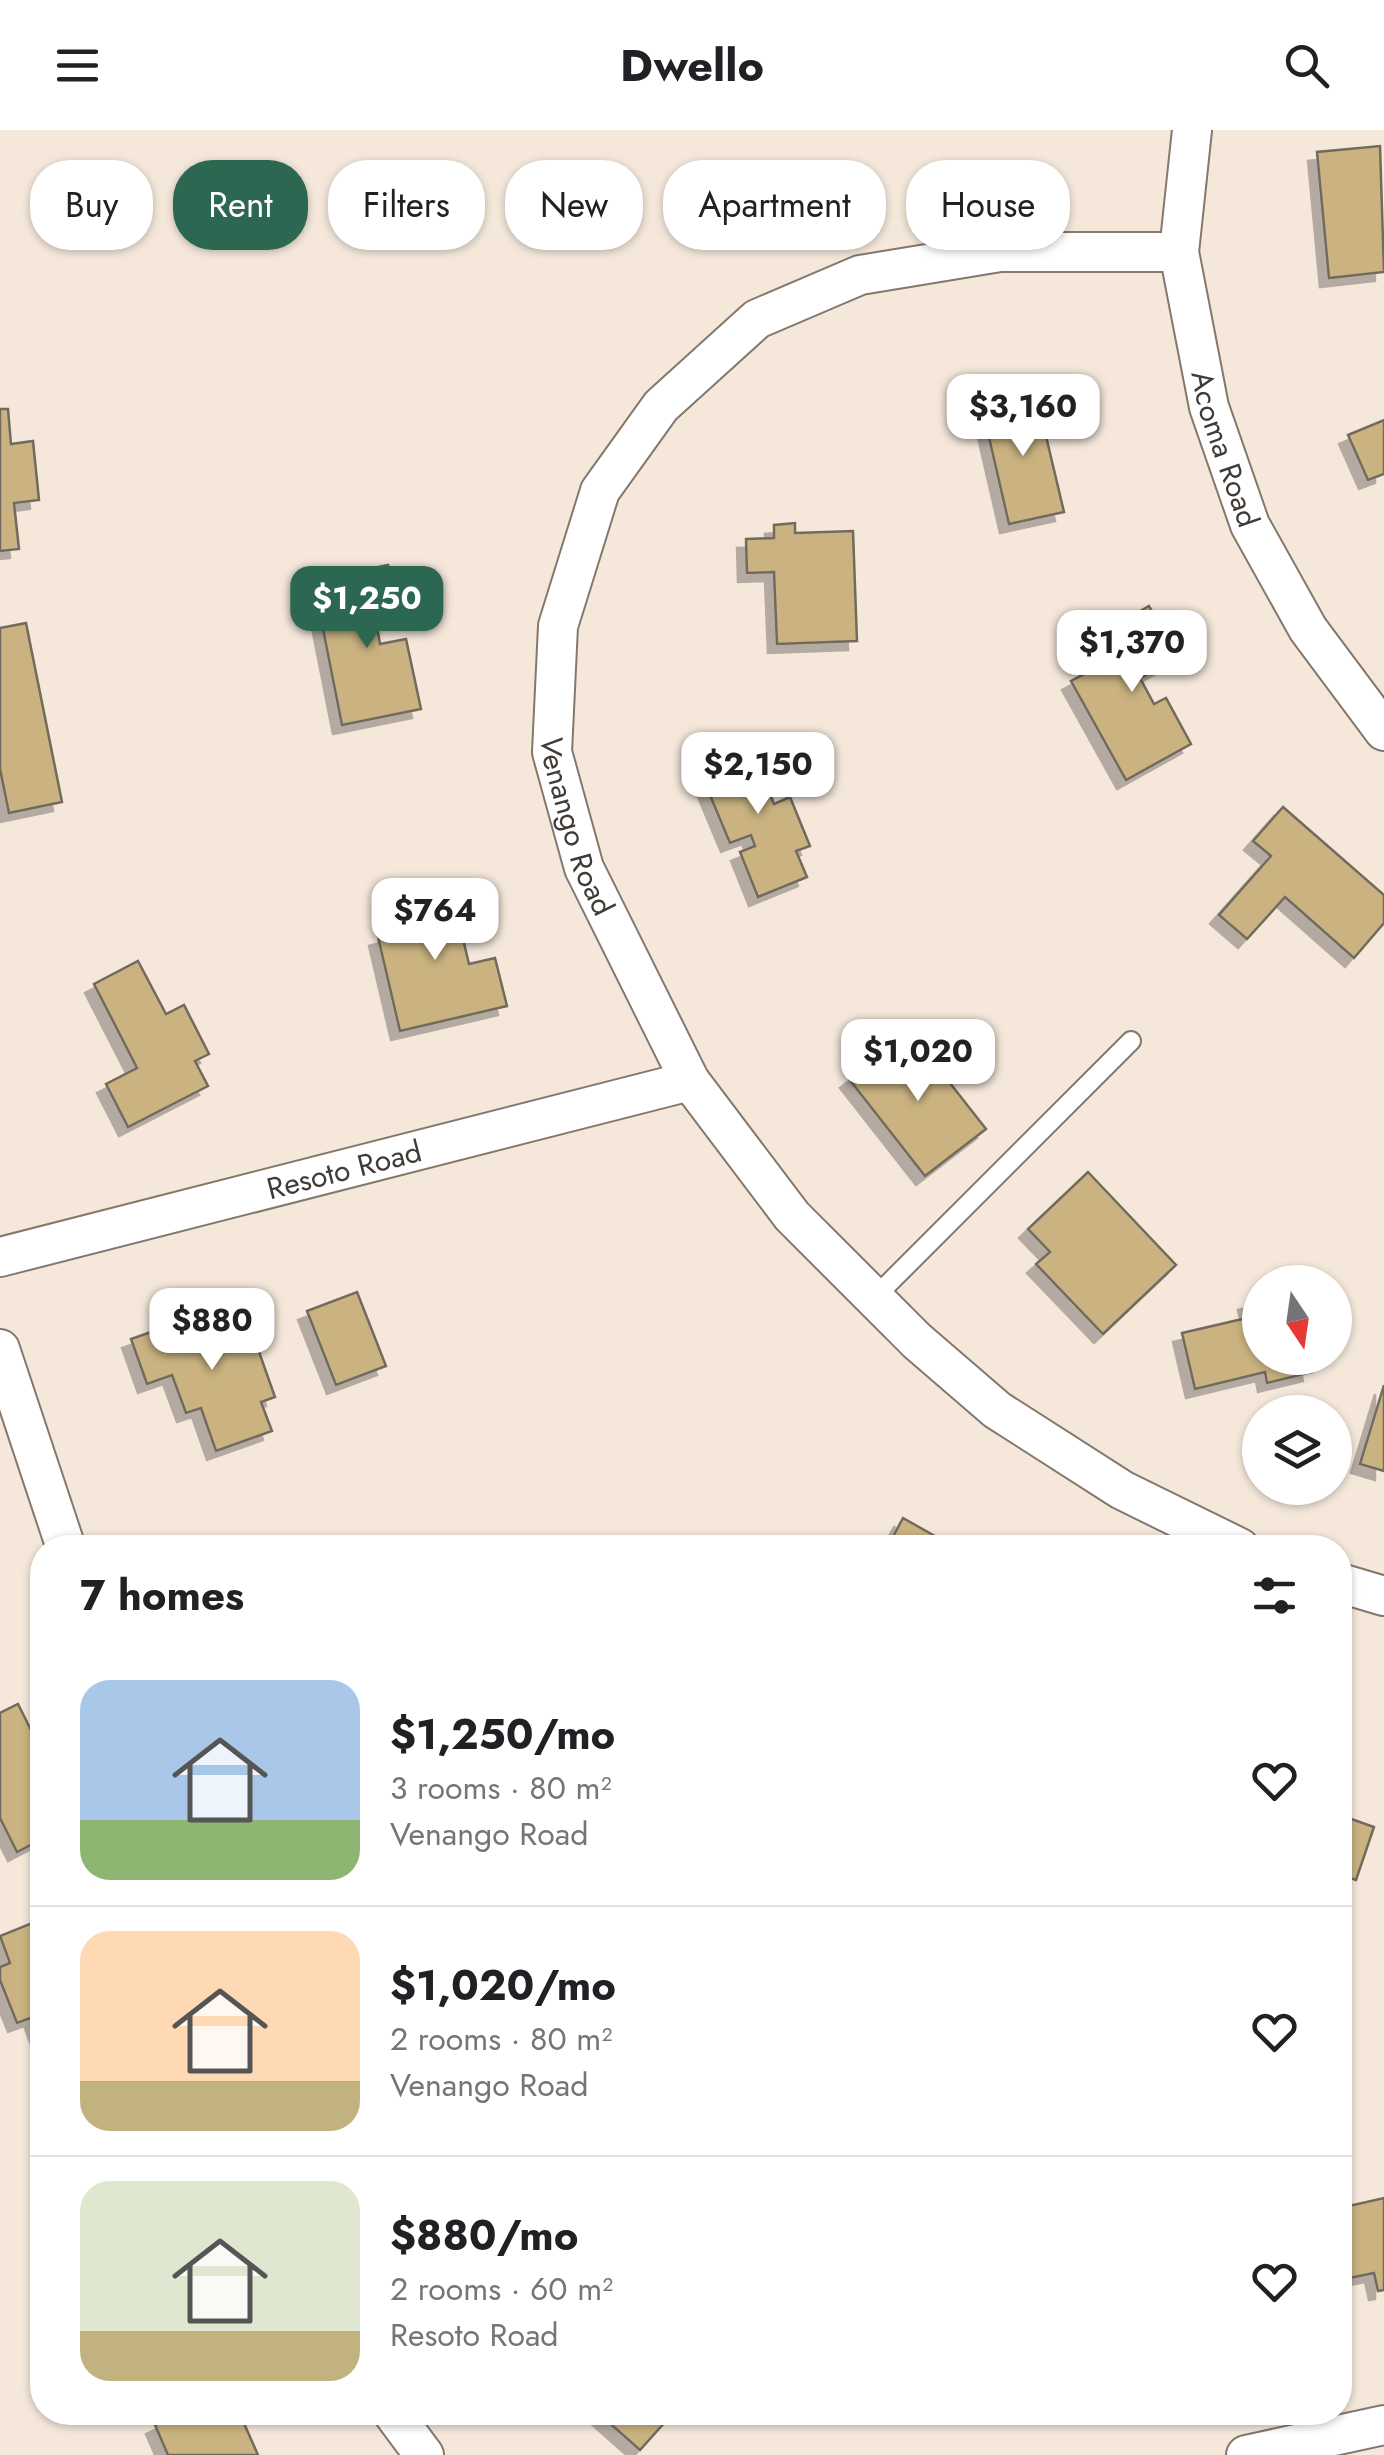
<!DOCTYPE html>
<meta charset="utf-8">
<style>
body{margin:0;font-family:Jost,sans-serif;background:#f2f2f2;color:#202124;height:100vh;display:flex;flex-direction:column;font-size:38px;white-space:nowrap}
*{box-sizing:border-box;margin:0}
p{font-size:32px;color:#757577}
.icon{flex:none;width:55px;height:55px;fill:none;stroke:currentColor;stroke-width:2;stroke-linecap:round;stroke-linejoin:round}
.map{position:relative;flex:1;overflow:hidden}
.sheet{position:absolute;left:30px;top:1405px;width:1322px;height:890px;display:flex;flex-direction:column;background:#fff;border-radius:40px;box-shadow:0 2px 8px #0004}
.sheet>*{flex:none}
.hud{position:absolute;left:30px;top:30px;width:1325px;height:90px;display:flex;gap:20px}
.needle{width:65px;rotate:167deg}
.buttons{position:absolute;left:1242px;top:1135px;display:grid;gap:20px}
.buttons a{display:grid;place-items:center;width:110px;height:110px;border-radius:50%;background:#fff;box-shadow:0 2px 8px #0004;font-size:50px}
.price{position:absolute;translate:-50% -85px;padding:0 22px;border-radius:20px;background:#fff;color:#222;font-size:32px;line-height:65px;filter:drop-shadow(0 2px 5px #0008)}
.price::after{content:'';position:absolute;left:50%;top:60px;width:30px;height:22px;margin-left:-15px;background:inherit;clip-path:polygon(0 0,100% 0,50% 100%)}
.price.active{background:#2c6752;color:#fff}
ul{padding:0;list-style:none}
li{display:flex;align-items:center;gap:30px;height:250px;padding:0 50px}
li+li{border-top:2px solid #e0e0e0}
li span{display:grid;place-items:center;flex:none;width:280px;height:200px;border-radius:30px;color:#555}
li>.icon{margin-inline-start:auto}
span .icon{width:120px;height:120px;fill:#fffc;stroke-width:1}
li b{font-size:42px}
h2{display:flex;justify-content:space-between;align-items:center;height:120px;padding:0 50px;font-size:42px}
.chip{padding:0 35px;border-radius:40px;background:#fff;box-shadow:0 2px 8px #0004;font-size:35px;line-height:90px}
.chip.active{background:#2c6752;color:#fff}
header{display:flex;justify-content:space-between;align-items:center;height:130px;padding:0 50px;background:#fff;font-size:45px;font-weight:700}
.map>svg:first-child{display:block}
</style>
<header><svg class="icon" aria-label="menu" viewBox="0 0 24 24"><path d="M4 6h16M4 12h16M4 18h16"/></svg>Dwello<svg class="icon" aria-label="search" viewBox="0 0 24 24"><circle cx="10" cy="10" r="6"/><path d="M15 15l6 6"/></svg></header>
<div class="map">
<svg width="1384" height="2325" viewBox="0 0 1384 2325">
<defs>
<filter id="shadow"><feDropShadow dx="-9" dy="9" stdDeviation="0" flood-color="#0004"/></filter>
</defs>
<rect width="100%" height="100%" fill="#f5e8db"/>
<!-- building -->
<g fill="#cab381" stroke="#726b5e" stroke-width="2.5" filter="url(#shadow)">
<path d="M1380,16l4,126 -55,6 -12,-126z"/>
<path d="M1036,264l28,118 -55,12 -27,-117z"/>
<path d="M0,279h8l3,35 22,-3 6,59 -25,3 5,46 -19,2z"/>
<path d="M1384,290v54l-16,6 -20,-45z"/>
<path d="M795,393v10l58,-2 4,110 -80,3 -3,-72 -27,1 -1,-34 28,-1v-13z"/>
<path d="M388,435l8,40 -22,5 6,34 26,-5 15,70 -79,16 -21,-106 18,-3 -8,-39z"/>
<path d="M1149,476l29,52 -38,20 14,26 12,-6 25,46 -65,36 -55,-99 32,-17 -13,-24z"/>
<path d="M26,493l36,179 -53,11 -9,-44v-141z"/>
<path d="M768,611l12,28 -17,7 11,28 16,-7 20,49 -14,5 11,26 -49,20 -18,-45 15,-6 -4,-11 -21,8 -31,-74z"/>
<path d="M1283,677l101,88v28l-30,35 -69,-61 -38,42 -28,-24 52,-59 -18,-15z"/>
<path d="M450,754l19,80 26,-6 12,48 -107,25 -22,-94 18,-5 -7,-33z"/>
<path d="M138,831l28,53 18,-9 25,49 -14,7 13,25 -80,41 -22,-43 31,-16 -43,-84z"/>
<path d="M910,902l76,97 -61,47 -76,-97z"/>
<path d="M1088,1042l88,93 -73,69 -67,-70 14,-12 -22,-23z"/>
<path d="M357,1162l29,74 -50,19 -29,-74z"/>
<path d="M1260,1168v60h49l3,14 -45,11 -2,-11 -70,17 -13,-56 69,-16 -4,-16z"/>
<path d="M224,1176l6,18 17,-6 28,79 -14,5 11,29 -56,20 -15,-43 -15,5 -14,-38 -25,9 -16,-45z"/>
<path d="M1384,1255v86l-24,-7z"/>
<path d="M903,1388l53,30h-69z"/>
<path d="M18,1574l24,48v87l-25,13 -17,-34v-105z"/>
<path d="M1340,1685l34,12 -18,53 -16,-5z"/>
<path d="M42,1789v122l-9,-24 -16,6 -17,-43v-13l10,-4 -10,-27z"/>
<path d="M1384,2068v92l-6,1 -4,-18 -34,7v-72z"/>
<path d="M168,2282h71l19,43h-90l-13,-30 15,-7z"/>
<path d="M597,2282h77l-34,38z"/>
</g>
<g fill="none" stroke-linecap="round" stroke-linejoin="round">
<defs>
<path id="service" d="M874,1168l257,-257"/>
<g id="minor">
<path id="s1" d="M1192,0l-13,122 30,155 41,118 58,104 76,102"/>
<path id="s2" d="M1179,122h-179l-140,23 -103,44 -96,87 -61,85 -42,135 -6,126 32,116 106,213 102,135 125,125 80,69 125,80 118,58"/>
<path id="s3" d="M0,1127l690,-176"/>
<path d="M0,1219l66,199"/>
<path d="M1340,1453l44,13"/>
<path d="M392,2282l32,43"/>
<path d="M1246,2325l138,-30"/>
</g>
</defs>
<!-- service casing -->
<use href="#service" stroke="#84786d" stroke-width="22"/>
<!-- minor casing -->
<use href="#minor" stroke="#84786d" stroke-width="42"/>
<!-- service -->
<use href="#service" stroke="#fff" stroke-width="18"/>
<!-- minor -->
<use href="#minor" stroke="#fff" stroke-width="38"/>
</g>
<g text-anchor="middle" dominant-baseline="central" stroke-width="8" stroke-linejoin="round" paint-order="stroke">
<!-- street labels -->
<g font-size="30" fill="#403b36" stroke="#fff">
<text stroke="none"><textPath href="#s1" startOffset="325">Acoma Road</textPath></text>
<text stroke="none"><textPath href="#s2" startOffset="1012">Venango Road</textPath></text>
<text stroke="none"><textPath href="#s3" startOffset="355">Resoto Road</textPath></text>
</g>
</g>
</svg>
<div class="buttons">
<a><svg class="needle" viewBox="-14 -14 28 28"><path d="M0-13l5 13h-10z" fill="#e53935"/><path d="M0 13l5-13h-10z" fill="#757577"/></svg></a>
<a><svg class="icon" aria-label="layers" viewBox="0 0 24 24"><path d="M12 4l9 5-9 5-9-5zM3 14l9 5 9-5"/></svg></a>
</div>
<b class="price" style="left:1023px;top:329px">$3,160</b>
<b class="price active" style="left:367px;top:521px">$1,250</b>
<b class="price" style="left:1132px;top:565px">$1,370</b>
<b class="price" style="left:758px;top:687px">$2,150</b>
<b class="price" style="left:435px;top:833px">$764</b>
<b class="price" style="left:918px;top:974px">$1,020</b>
<b class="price" style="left:212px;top:1243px">$880</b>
<div class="hud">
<a class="chip">Buy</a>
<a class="chip active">Rent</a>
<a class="chip">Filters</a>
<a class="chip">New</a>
<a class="chip">Apartment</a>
<a class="chip">House</a>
</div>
<section class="sheet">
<h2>7 homes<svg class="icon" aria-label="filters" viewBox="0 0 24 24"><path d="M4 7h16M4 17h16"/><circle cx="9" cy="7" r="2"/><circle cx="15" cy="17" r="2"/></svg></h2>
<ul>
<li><span style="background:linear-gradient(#a9c7e8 70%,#8fb573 0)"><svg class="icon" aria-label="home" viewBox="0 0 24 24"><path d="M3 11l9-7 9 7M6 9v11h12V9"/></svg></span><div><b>$1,250/mo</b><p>3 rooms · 80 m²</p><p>Venango Road</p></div><svg class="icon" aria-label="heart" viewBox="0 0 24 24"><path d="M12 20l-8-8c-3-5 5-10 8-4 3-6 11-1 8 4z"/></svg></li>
<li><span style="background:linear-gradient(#ffd9b3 75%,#c2b280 0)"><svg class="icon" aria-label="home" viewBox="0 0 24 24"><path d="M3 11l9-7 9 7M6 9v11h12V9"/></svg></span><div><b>$1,020/mo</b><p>2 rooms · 80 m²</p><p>Venango Road</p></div><svg class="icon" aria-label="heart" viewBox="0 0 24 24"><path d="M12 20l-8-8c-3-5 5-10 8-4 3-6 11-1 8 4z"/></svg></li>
<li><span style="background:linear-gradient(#dfe7d0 75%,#c2b280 0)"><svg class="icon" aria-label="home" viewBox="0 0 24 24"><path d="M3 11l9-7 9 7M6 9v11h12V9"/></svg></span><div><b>$880/mo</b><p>2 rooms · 60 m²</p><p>Resoto Road</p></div><svg class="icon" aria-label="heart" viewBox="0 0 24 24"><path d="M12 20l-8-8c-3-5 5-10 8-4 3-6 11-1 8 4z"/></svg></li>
</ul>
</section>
</div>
